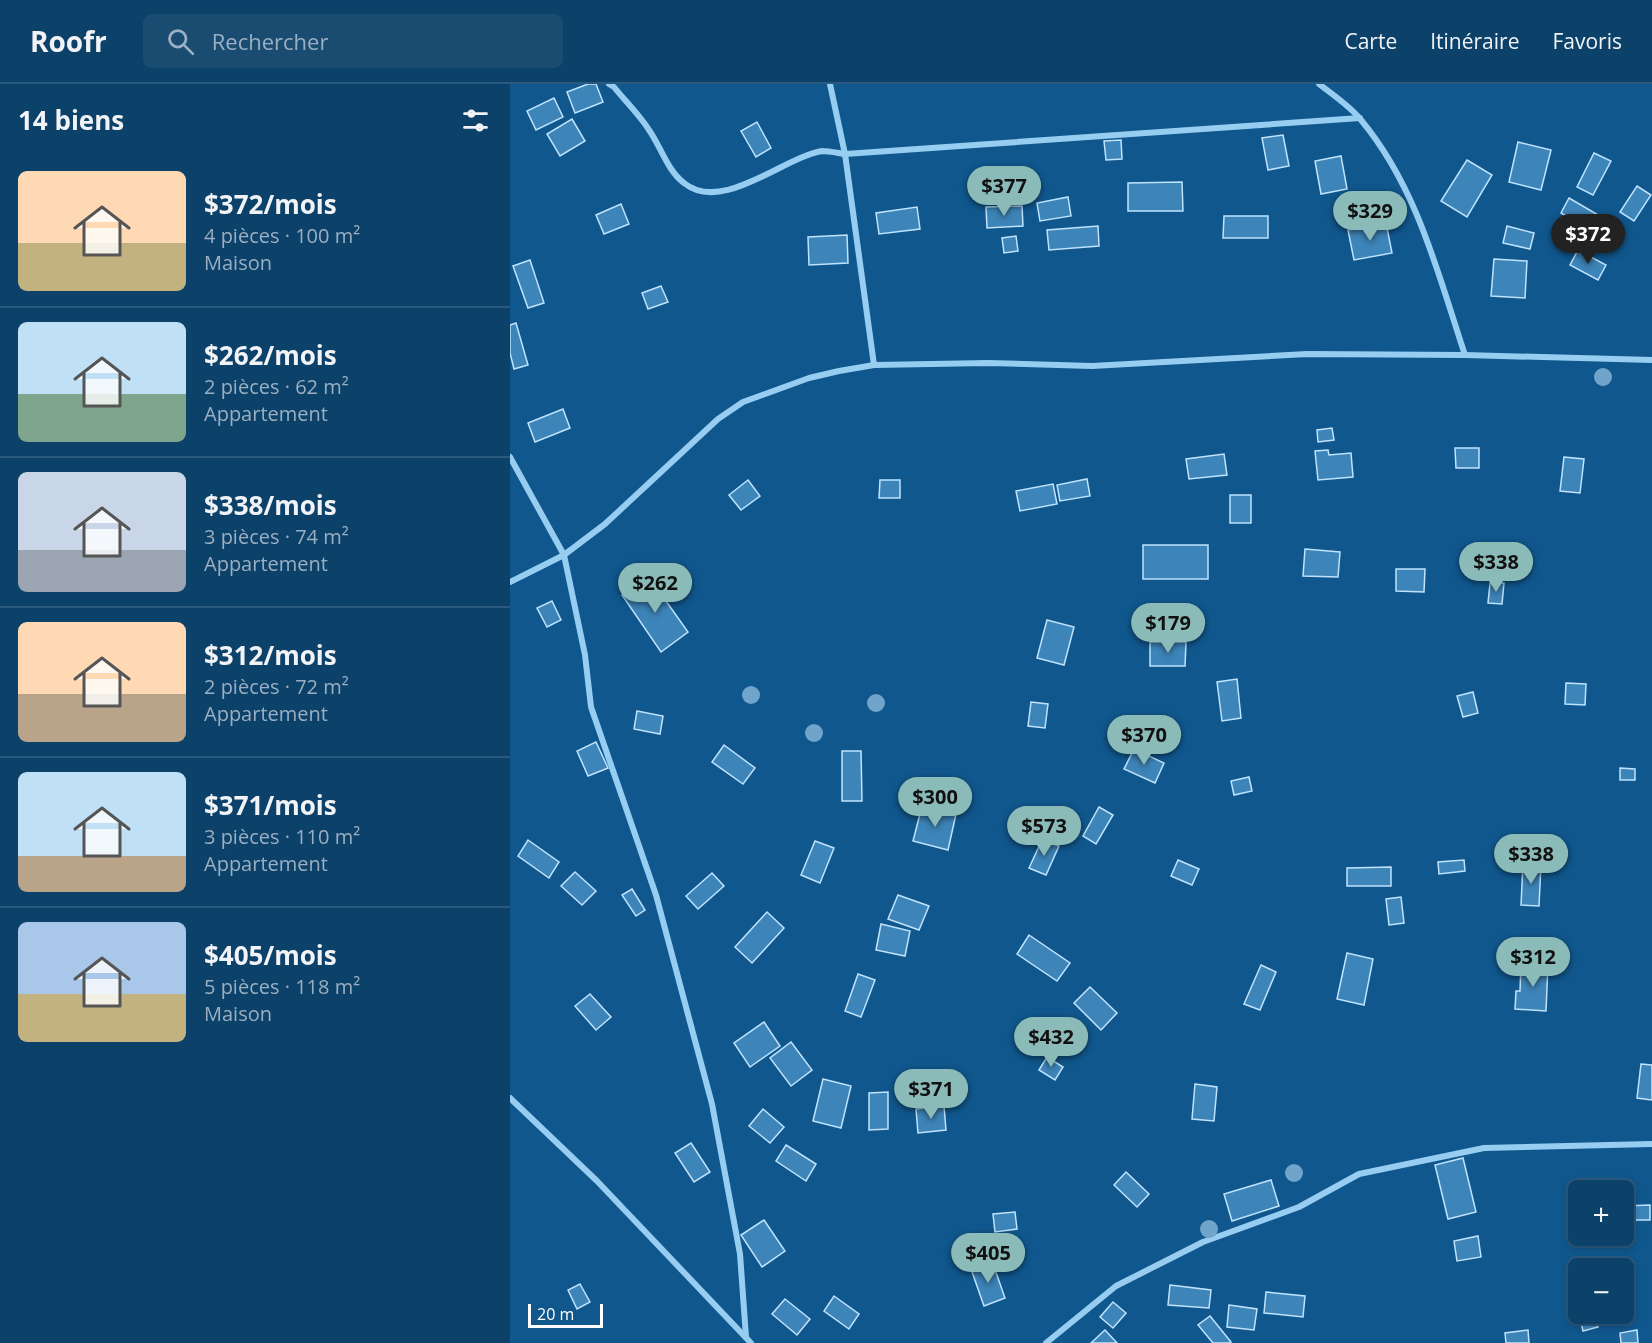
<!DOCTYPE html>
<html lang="fr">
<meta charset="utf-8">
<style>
body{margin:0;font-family:"Open Sans",sans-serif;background:#1a4c72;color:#f1f3f6;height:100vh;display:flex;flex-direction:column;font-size:22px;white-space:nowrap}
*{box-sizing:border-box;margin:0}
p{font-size:20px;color:#9aafc1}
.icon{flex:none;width:33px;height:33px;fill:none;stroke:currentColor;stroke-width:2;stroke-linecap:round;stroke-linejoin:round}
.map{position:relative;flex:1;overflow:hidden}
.side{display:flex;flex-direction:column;background:#0c416a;width:510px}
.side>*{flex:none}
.buttons{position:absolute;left:1058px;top:1096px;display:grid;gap:12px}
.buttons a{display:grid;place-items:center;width:66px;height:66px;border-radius:9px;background:#0c416a;box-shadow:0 3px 9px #0003,0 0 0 2px #2c5a7e;font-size:30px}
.scale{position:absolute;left:18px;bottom:15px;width:75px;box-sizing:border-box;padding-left:6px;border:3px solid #fff;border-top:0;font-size:16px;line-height:21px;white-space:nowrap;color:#fff;-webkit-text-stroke:4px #10578d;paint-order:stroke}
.price{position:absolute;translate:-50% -51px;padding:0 14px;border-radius:21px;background:#8bbbb9;color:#111;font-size:20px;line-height:39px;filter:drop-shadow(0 2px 3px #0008)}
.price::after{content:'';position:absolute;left:50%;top:36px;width:18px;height:14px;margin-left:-9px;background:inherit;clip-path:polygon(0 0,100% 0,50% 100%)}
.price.on{background:#222;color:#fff}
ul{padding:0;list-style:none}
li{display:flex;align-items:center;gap:18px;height:150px;padding:0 18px}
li+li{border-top:2px solid #2c5a7e}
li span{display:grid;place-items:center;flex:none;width:168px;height:120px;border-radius:9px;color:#555}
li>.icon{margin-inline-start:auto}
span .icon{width:72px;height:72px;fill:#fffc;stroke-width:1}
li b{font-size:26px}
h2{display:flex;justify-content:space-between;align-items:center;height:72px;padding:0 18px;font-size:26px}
header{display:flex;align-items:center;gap:36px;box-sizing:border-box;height:84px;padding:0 30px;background:#0c416a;border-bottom:2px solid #2c5a7e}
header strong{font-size:28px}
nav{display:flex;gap:33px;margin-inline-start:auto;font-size:21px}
.search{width:420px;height:54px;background:#1a4c72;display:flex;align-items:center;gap:15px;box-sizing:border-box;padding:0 21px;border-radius:9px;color:#9aafc1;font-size:22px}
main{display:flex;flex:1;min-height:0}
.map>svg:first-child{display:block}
</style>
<header>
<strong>Roofr</strong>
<div class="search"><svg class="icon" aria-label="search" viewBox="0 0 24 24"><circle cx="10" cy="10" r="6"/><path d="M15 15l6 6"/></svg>Rechercher</div>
<nav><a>Carte</a><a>Itinéraire</a><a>Favoris</a></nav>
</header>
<main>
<section class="side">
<h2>14 biens<svg class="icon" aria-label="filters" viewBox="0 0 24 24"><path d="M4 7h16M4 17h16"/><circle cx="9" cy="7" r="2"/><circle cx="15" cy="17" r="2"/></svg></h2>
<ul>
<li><span style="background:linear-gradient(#ffd9b3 60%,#c2b280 0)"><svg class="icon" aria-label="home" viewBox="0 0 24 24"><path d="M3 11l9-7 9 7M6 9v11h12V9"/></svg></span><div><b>$372/mois</b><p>4 pièces · 100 m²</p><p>Maison</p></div></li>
<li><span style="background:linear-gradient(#bfe0f5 60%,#7fa58c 0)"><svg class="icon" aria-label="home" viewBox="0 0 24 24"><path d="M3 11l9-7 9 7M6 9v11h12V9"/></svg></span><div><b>$262/mois</b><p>2 pièces · 62 m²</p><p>Appartement</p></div></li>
<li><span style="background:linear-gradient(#c9d6e8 65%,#9aa5b1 0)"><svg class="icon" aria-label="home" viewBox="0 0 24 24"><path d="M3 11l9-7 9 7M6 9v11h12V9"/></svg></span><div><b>$338/mois</b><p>3 pièces · 74 m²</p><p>Appartement</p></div></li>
<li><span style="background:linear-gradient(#ffd9b3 60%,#b9a48a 0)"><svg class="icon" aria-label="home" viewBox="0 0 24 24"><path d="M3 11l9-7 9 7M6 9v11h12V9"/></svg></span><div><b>$312/mois</b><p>2 pièces · 72 m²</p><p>Appartement</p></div></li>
<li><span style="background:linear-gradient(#bfe0f5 70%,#b9a48a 0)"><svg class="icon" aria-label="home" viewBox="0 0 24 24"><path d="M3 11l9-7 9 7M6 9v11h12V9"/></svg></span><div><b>$371/mois</b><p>3 pièces · 110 m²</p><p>Appartement</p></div></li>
<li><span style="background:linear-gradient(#a9c7e8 60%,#c2b280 0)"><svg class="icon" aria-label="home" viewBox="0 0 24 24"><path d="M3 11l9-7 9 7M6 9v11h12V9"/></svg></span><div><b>$405/mois</b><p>5 pièces · 118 m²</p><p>Maison</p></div></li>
</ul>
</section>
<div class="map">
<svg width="1142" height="1259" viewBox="0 0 1142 1259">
<rect width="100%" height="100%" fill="#10578d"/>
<!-- building -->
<g fill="#3d84b8" stroke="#bfe3fd" stroke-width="1.5">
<path d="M78,0h8l7,18 -28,11 -8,-21z"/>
<path d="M44,14l9,19 -27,13 -9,-19z"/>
<path d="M62,35l13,22 -25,15 -13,-22z"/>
<path d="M247,38l14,26 -15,9 -15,-26z"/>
<path d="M773,51l6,31 -21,4 -6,-32z"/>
<path d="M611,56l1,19 -16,1 -2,-19z"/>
<path d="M1008,58l33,8 -10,40 -32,-8z"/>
<path d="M1084,69l17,8 -18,34 -16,-8z"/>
<path d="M831,72l6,33 -26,5 -6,-33z"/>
<path d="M957,76l25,15 -25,42 -26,-16z"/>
<path d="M672,98l1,29h-55v-28z"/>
<path d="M1127,102l14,9 -17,26 -14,-9z"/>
<path d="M558,113l3,19 -31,5 -3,-18z"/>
<path d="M1059,114l36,21 -9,15 -35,-21z"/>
<path d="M111,120l8,20 -25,10 -8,-19z"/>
<path d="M512,122l1,20 -36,2 -1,-21z"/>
<path d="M407,123l3,22 -41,5 -3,-21z"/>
<path d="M714,132h44v22h-45z"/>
<path d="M876,139l6,30 -38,7 -6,-30z"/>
<path d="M588,142l1,20 -50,4 -2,-20z"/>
<path d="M997,142l27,7 -4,16 -27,-6z"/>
<path d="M337,151l1,28 -39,2 -1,-28z"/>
<path d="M506,152l2,15 -14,2 -2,-15z"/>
<path d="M1068,166l28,15 -8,15 -28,-15z"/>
<path d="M984,175l33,2 -2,37 -34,-2z"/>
<path d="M20,176l14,43 -16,5 -15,-42z"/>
<path d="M151,202l7,16 -20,7 -6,-16z"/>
<path d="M6,239l12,42 -14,4 -4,-16v-28z"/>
<path d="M53,325l7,19 -35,14 -7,-19z"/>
<path d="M822,344l2,12 -16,2 -1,-12z"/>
<path d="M945,364h24v20h-23z"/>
<path d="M818,366l1,5 22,-2 2,24 -35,3 -3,-29z"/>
<path d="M714,370l3,21 -38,4 -3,-20z"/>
<path d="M1054,373l20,2 -4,34 -20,-2z"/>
<path d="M577,395l3,17 -30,5 -3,-16z"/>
<path d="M238,396l12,16 -19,14 -12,-15z"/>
<path d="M370,396h20v18h-21z"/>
<path d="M543,400l4,20 -37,7 -4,-20z"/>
<rect x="720" y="411" width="21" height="28"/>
<rect x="633" y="461" width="65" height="34"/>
<path d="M795,465l35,3 -2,25 -35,-1z"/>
<path d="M886,485h29l-1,23 -28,-1z"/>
<path d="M139,493l39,55 -27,20 -39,-57z"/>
<path d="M980,499h14l-2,21 -14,-1z"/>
<path d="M42,517l9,19 -14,7 -10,-19z"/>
<path d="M537,536l27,7 -10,38 -27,-7z"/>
<path d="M640,558h36l-1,24h-35z"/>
<path d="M727,595l4,39 -19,3 -5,-39z"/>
<path d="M1056,599l20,1 -1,21 -20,-1z"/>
<path d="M963,608l5,21 -15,4 -6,-21z"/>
<path d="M521,618l17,2 -3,24 -17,-2z"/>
<path d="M127,627l26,5 -3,18 -26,-5z"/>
<path d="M86,658l12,26 -20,8 -11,-25z"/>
<path d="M214,661l31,23 -12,16 -31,-22z"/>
<path d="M624,665l30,14 -9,20 -31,-14z"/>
<path d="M332,667h19l1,50h-20z"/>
<path d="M1110,684l15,1v11h-15z"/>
<path d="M739,693l3,14 -18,4 -3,-14z"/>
<path d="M412,722l34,8 -8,36 -35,-9z"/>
<path d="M589,723l14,8 -17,29 -13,-8z"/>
<path d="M18,756l31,22 -10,16 -31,-22z"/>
<path d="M532,756l17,6 -13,29 -17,-7z"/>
<path d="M305,757l19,7 -14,35 -19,-8z"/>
<path d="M668,776l21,9 -7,16 -21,-9z"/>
<path d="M954,776l1,11 -26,3 -1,-12z"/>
<path d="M1013,779l18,1 -2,42 -18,-1z"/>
<path d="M881,783v19h-44v-18z"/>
<path d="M65,788l21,19 -14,14 -21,-19z"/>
<path d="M202,789l12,13 -26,23 -12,-13z"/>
<path d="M122,805l13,21 -9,6 -14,-21z"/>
<path d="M388,811l31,11 -10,24 -31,-11z"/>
<path d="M891,813l3,26 -15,2 -3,-26z"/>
<path d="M257,828l17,16 -32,35 -17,-16z"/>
<path d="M371,840l29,7 -5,25 -29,-6z"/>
<path d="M519,851l41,28 -13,18 -40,-27z"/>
<path d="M837,869l26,6 -9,46 -27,-6z"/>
<path d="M1011,879l27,1 -2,47 -31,-2 1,-18h4z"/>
<path d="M751,881l15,7 -16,38 -16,-6z"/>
<path d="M348,890l17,6 -14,37 -16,-6z"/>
<path d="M580,903l27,26 -16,17 -27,-27z"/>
<path d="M80,910l21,23 -15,13 -21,-24z"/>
<path d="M254,938l16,24 -30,21 -16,-24z"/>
<path d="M281,958l21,28 -21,16 -21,-28z"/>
<path d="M537,973l16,10 -8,13 -16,-10z"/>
<path d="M1131,980l11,1v35l-15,-2z"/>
<path d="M313,995l28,7 -10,42 -28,-7z"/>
<path d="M685,1000l22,3 -3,34 -22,-2z"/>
<path d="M378,1008v37l-19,1v-37z"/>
<path d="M434,1022l2,24 -28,3 -2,-24z"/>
<path d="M253,1025l21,18 -14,16 -21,-17z"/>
<path d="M181,1059l19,29 -16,10 -19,-29z"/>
<path d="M276,1061l30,19 -10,17 -30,-20z"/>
<path d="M953,1074l13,54 -28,7 -13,-54z"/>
<path d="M616,1088l23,22 -12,13 -23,-22z"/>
<path d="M761,1096l8,26 -47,15 -8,-27z"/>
<path d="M1063,1120h5v31l-7,-1z"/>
<path d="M1140,1121v15h-27v-14z"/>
<path d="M505,1128l2,17 -22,3 -2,-18z"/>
<path d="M254,1136l21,31 -23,16 -21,-32z"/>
<path d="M968,1152l3,21 -24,4 -3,-20z"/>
<path d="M482,1177l13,37 -21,8 -13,-37z"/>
<path d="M1118,1190l3,22 -8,1v-22z"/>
<path d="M70,1200l10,18 -13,7 -9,-19z"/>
<path d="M660,1201l41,5 -2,18 -41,-3z"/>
<path d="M756,1208l39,4 -2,21 -39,-4z"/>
<path d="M324,1212l25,18 -10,15 -25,-18z"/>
<path d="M275,1215l25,20 -13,16 -25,-21z"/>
<path d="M603,1218l13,11 -13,15 -13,-11z"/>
<path d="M719,1221l28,4 -3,21 -27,-3z"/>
<path d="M1069,1230h16l3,13 -15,4z"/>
<path d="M700,1232l21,26 -2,1h-16l-15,-18z"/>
<path d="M595,1246l12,13h-26z"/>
<path d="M1018,1246l1,13h-23l-1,-10z"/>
<path d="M1127,1246l1,13h-17l-1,-10z"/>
</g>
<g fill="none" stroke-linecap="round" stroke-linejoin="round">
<!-- street -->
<g stroke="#98cdf2" stroke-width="6">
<path d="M99,0l5,3c11,14 25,27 35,43 12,17 18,40 35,53 38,31 100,-26 138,-32 7,0 16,2 23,3l515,-36"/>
<path d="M320,0l15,70 29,211"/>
<path d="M809,0c14,11 31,22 42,36 56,67 77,154 104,235"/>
<path d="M0,373l54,98 21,100 6,52 65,188 56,209 28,150 6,83"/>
<path d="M0,498l54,-27 41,-31 113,-105 25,-17 66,-24 30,-7 35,-6 114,-2 104,3 215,-12 158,1 187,5"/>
<path d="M0,1014l87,83 154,162"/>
<path d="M536,1259l70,-57 87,-44 96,-35 60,-33 125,-26 168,-4"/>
</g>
</g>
<!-- trees -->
<g fill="#70a4cb">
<circle cx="1093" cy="293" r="9"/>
<circle cx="241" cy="611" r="9"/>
<circle cx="366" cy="619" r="9"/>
<circle cx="304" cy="649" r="9"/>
<circle cx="784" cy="1089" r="9"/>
<circle cx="699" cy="1145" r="9"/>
</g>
</svg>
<div class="buttons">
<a>+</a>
<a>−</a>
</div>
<div class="scale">20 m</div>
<b class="price" style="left:494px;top:133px">$377</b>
<b class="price" style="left:860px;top:158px">$329</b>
<b class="price on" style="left:1078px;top:181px">$372</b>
<b class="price" style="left:986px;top:509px">$338</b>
<b class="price" style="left:145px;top:530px">$262</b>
<b class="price" style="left:658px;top:570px">$179</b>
<b class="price" style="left:634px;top:682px">$370</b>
<b class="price" style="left:425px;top:744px">$300</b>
<b class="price" style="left:534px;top:773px">$573</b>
<b class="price" style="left:1021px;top:801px">$338</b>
<b class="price" style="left:1023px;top:904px">$312</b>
<b class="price" style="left:541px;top:984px">$432</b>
<b class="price" style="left:421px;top:1036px">$371</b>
<b class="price" style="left:478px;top:1200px">$405</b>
</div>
</main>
